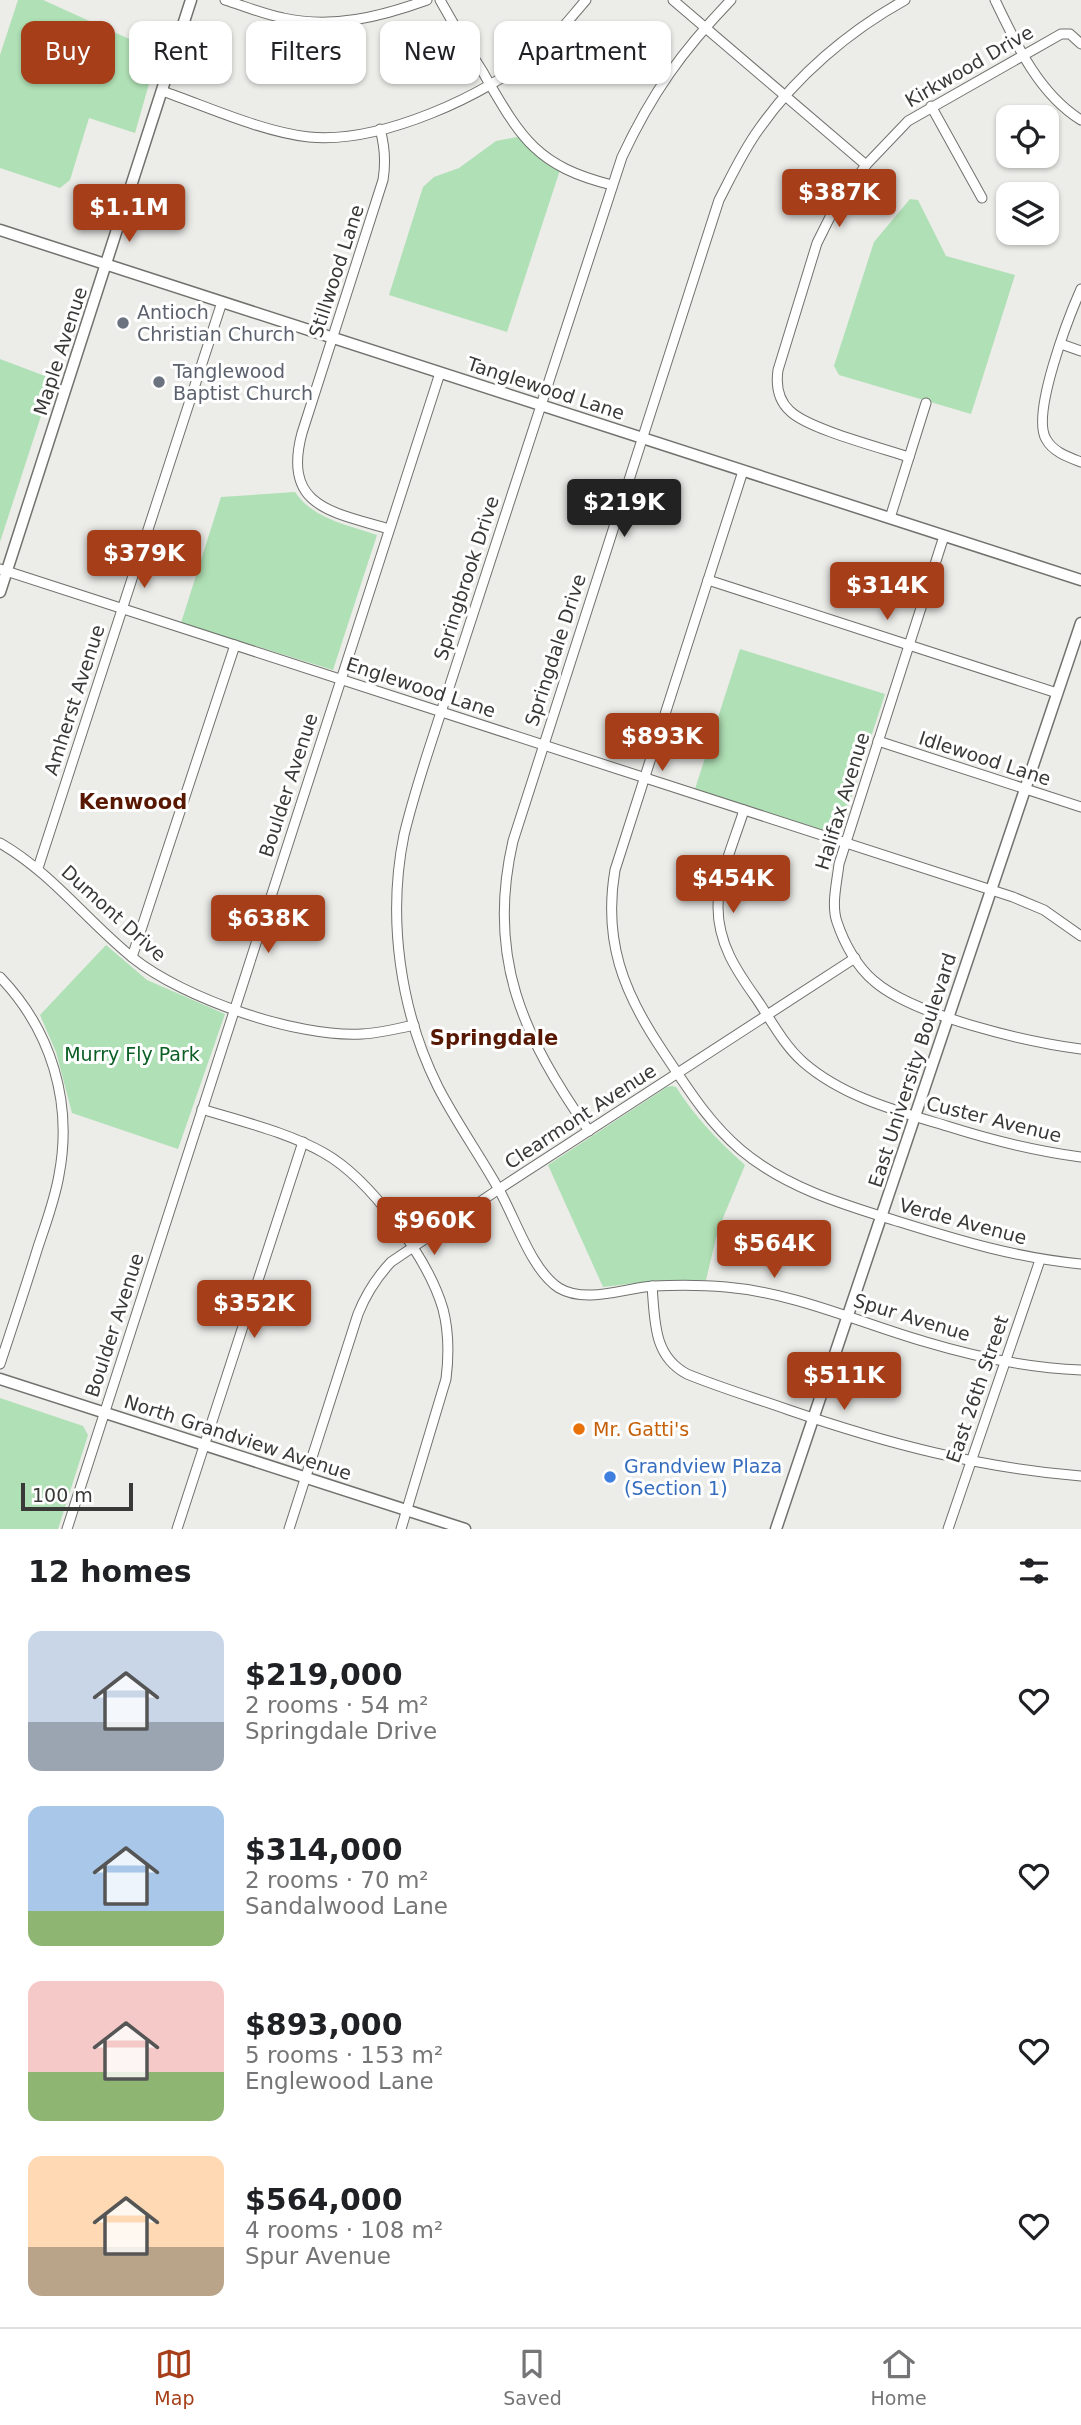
<!DOCTYPE html>
<meta charset="utf-8">
<style>
body{margin:0;font-family:"DejaVu Sans",sans-serif;background:#f2f2f2;color:#202124;height:100vh;display:flex;flex-direction:column;font-size:26px;white-space:nowrap}
*{box-sizing:border-box;margin:0}
p{font-size:23px;color:#757577}
.icon{flex:none;width:38px;height:38px;fill:none;stroke:currentColor;stroke-width:2;stroke-linecap:round;stroke-linejoin:round}
.map{position:relative;height:1529px;overflow:hidden}
.side{display:flex;flex-direction:column;background:#fff;flex:1}
.side>*{flex:none}
.top-card{position:absolute;left:21px;top:21px;width:700px;height:63px;display:flex;gap:14px}
.buttons{position:absolute;left:996px;top:105px;display:grid;gap:14px}
.buttons a{display:grid;place-items:center;width:63px;height:63px;border-radius:14px;background:#fff;box-shadow:0 2px 5px #0004;font-size:35px}
.scale{position:absolute;left:21px;bottom:18px;width:112px;box-sizing:border-box;padding-left:7px;border:4px solid #393938;border-top:0;font-size:19px;line-height:24px;white-space:nowrap;color:#393938;-webkit-text-stroke:5px #fff;paint-order:stroke}
.price{position:absolute;translate:-50% -60px;padding:0 16px;border-radius:7px;background:#a53e19;color:#fff;font-size:23px;line-height:46px;filter:drop-shadow(0 2px 4px #0008)}
.price::after{content:'';position:absolute;left:50%;top:42px;width:21px;height:16px;margin-left:-10px;background:inherit;clip-path:polygon(0 0,100% 0,50% 100%)}
.price.active{background:#222;color:#fff}
ul{padding:0;list-style:none}
li{display:flex;align-items:center;gap:21px;height:175px;padding:0 28px}
li span{display:grid;place-items:center;flex:none;width:196px;height:140px;border-radius:14px;color:#555}
li>.icon{margin-inline-start:auto}
span .icon{width:84px;height:84px;fill:#fffc;stroke-width:1}
li b{font-size:30px}
h2{display:flex;justify-content:space-between;align-items:center;height:84px;padding:0 28px;font-size:30px}
.tag{padding:0 24px;border-radius:14px;background:#fff;box-shadow:0 2px 5px #0004;font-size:24px;line-height:63px}
.tag.active{background:#a53e19;color:#fff}
.tab-bar{display:flex;justify-content:space-around;align-items:center;height:98px;border-top:2px solid #e0e0e0;background:#fff;font-size:19px;color:#757577}
.tab-bar a{display:grid;justify-items:center;gap:4px}
.tab-bar .active{color:#a53e19}
.map>svg:first-child{display:block}
</style>
<div class="map">
<svg width="1081" height="1529" viewBox="0 0 1081 1529">
<rect width="100%" height="100%" fill="#ecece9"/>
<!-- green -->
<g fill="#b0e0b5">
<path d="M18,0h25l115,52 -23,81 -46,-15 -19,62 -10,8 -60,-20v-113z"/>
<path d="M522,136l39,31 -54,165 -118,-37 34,-108 11,-10 25,-9 37,-27z"/>
<path d="M910,199l8,1 28,56 69,19 -44,139 -132,-39 -5,-9 40,-124z"/>
<path d="M0,359l53,20 -53,163z"/>
<path d="M295,492c18,27 53,33 82,43l-44,135 -152,-47 40,-126z"/>
<path d="M740,649l145,45 -46,141 -144,-46z"/>
<path d="M106,945l41,35 78,34 -47,135 -106,-36 -16,-61 -16,-37z"/>
<path d="M672,1086l4,1c19,30 42,54 69,78l-27,65 -12,50 -60,2 -43,5 -55,-122 119,-78z"/>
<path d="M0,1398l83,28 5,9 -30,94h-58z"/>
</g>
<g fill="none" stroke-linecap="round" stroke-linejoin="round">
<defs>
<g id="minor">
<path d="M225,0c19,6 38,14 58,18 49,11 97,-1 144,-18"/>
<path d="M440,0c14,25 29,50 44,74 37,64 52,92 128,111"/>
<path d="M673,0l193,165"/>
<path d="M731,0c-49,51 -79,93 -109,157l-193,592c-9,28 -18,57 -25,86 -17,83 -4,176 34,252 18,35 41,67 60,101 17,29 33,82 61,100 27,16 66,0 94,-2 24,-1 50,-1 73,1 70,6 134,36 200,55 50,15 103,26 155,28"/>
<path d="M995,0c21,44 44,94 86,120"/>
<path d="M162,91c44,15 100,41 147,46 71,7 177,-41 230,-86 18,-15 32,-34 47,-51"/>
<path d="M931,106l51,92"/>
<path d="M380,129c5,18 6,33 3,51l-81,253c-20,74 30,79 87,96"/>
<path d="M1081,289c-12,27 -50,125 -35,150 7,13 22,18 35,23"/>
<path d="M1061,344l20,7"/>
<path d="M909,457c-27,-9 -101,-28 -119,-46 -12,-11 -14,-27 -12,-41l39,-127 17,-34 32,-44 42,-44 153,-87h9l11,10"/>
<path d="M743,471l-128,399c-12,70 8,122 47,180 24,36 46,72 79,100 45,38 104,55 159,72 61,19 117,36 181,42"/>
<path d="M890,518l36,-115"/>
<path d="M944,536l-105,328c-2,18 -8,41 -2,58 7,21 20,45 37,59 40,35 153,61 207,68"/>
<path d="M0,569l1013,328 31,13 37,26"/>
<path d="M708,580l349,113"/>
<path d="M878,741l203,66"/>
<path d="M744,810c-9,29 -26,67 -26,97 0,36 18,63 38,91 15,22 27,46 47,64 40,35 94,49 144,64 44,14 88,25 134,31"/>
<path d="M0,843c52,30 87,78 133,115 50,40 164,80 229,76 18,-1 35,-5 52,-9"/>
<path d="M38,868l184,-566"/>
<path d="M132,957l103,-312"/>
<path d="M0,977c51,53 73,125 59,198 -4,24 -13,48 -21,72 -12,39 -25,78 -38,117"/>
<path d="M202,1109c41,13 85,23 122,44 46,26 104,105 119,156 6,23 6,46 3,70l-45,150"/>
<path d="M589,1131c-66,-95 -103,-173 -76,-290l206,-641c13,-25 24,-49 40,-71 37,-53 90,-98 146,-129"/>
<path d="M652,1286c3,35 1,70 35,88 34,14 68,24 102,36 96,33 191,58 292,66"/>
<path d="M67,1529l373,-1156"/>
<path d="M177,1529l126,-387"/>
<path d="M289,1529l69,-215c8,-20 18,-36 33,-52l108,-73 356,-231"/>
<path d="M948,1529l92,-269"/>
</g>
<g id="major">
<path d="M0,230l1081,350"/>
<path d="M0,592l191,-592"/>
<path d="M0,1379l465,150"/>
<path d="M776,1529l305,-906"/>
</g>
</defs>
<!-- minor casing -->
<use href="#minor" stroke="#71716e" stroke-width="11"/>
<!-- major casing -->
<use href="#major" stroke="#71716e" stroke-width="13"/>
<!-- minor -->
<use href="#minor" stroke="#fff" stroke-width="9"/>
<!-- major -->
<use href="#major" stroke="#fff" stroke-width="10"/>
</g>
<!-- markers -->
<g fill="#6b7280" stroke="#fff" stroke-width="2.5">
<circle cx="123" cy="323" r="7"/>
<circle cx="159" cy="382" r="7"/>
</g>
<circle fill="#e8710a" stroke="#fff" stroke-width="2.5" cx="579" cy="1429" r="7"/>
<circle fill="#3f7fe0" stroke="#fff" stroke-width="2.5" cx="610" cy="1477" r="7"/>
<g text-anchor="middle" dominant-baseline="central" stroke-width="6" stroke-linejoin="round" paint-order="stroke">
<!-- street labels -->
<g font-size="19" fill="#393938" stroke="#fff">
<text transform="translate(969 66) rotate(-30)">Kirkwood Drive</text>
<text transform="translate(336 271) rotate(-72)">Stillwood Lane</text>
<text transform="translate(60 351) rotate(-72)">Maple Avenue</text>
<text transform="translate(546 388) rotate(18)">Tanglewood Lane</text>
<text transform="translate(466 578) rotate(-72)">Springbrook Drive</text>
<text transform="translate(555 650) rotate(-72)">Springdale Drive</text>
<text transform="translate(421 687) rotate(18)">Englewood Lane</text>
<text transform="translate(74 700) rotate(-72)">Amherst Avenue</text>
<text transform="translate(985 758) rotate(18)">Idlewood Lane</text>
<text transform="translate(288 785) rotate(-72)">Boulder Avenue</text>
<text transform="translate(842 801) rotate(-73)">Halifax Avenue</text>
<text transform="translate(114 913) rotate(42)">Dumont Drive</text>
<text transform="translate(912 1070) rotate(-72)">East University Boulevard</text>
<text transform="translate(580 1116) rotate(-33)">Clearmont Avenue</text>
<text transform="translate(994 1119) rotate(14)">Custer Avenue</text>
<text transform="translate(963 1221) rotate(15)">Verde Avenue</text>
<text transform="translate(912 1317) rotate(17)">Spur Avenue</text>
<text transform="translate(114 1325) rotate(-72)">Boulder Avenue</text>
<text transform="translate(977 1389) rotate(-71)">East 26th Street</text>
<text transform="translate(238 1437) rotate(18)">North Grandview Avenue</text>
</g>
<!-- worship labels -->
<g font-size="19" fill="#5b616d" stroke="#fff" text-anchor="start">
<text x="137" y="312">Antioch<tspan x="137" dy="22">Christian Church</tspan></text>
<text x="173" y="371">Tanglewood<tspan x="173" dy="22">Baptist Church</tspan></text>
</g>
<!-- park labels -->
<g font-size="19" fill="#0b5e24" stroke="#fff">
<text x="132" y="1054">Murry Fly Park</text>
</g>
<!-- food labels -->
<g font-size="19" fill="#c56008" stroke="#fff" text-anchor="start">
<text x="593" y="1429">Mr. Gatti's</text>
</g>
<!-- shop labels -->
<g font-size="19" fill="#366cbe" stroke="#fff" text-anchor="start">
<text x="624" y="1466">Grandview Plaza<tspan x="624" dy="22">(Section 1)</tspan></text>
</g>
<!-- neighbourhood labels -->
<g font-size="21" font-weight="bold" fill="#581700" stroke="#fff">
<text x="133" y="802">Kenwood</text>
<text x="494" y="1038">Springdale</text>
</g>
</g>
</svg>
<div class="buttons">
<a><svg class="icon" aria-label="locate" viewBox="0 0 24 24"><circle cx="12" cy="12" r="6"/><path d="M12 2v4M12 18v4M2 12h4M18 12h4"/></svg></a>
<a><svg class="icon" aria-label="layers" viewBox="0 0 24 24"><path d="M12 4l9 5-9 5-9-5zM3 14l9 5 9-5"/></svg></a>
</div>
<div class="scale">100 m</div>
<b class="price" style="left:839px;top:229px">$387K</b>
<b class="price" style="left:129px;top:244px">$1.1M</b>
<b class="price active" style="left:624px;top:539px">$219K</b>
<b class="price" style="left:144px;top:590px">$379K</b>
<b class="price" style="left:887px;top:622px">$314K</b>
<b class="price" style="left:662px;top:773px">$893K</b>
<b class="price" style="left:733px;top:915px">$454K</b>
<b class="price" style="left:268px;top:955px">$638K</b>
<b class="price" style="left:434px;top:1257px">$960K</b>
<b class="price" style="left:774px;top:1280px">$564K</b>
<b class="price" style="left:254px;top:1340px">$352K</b>
<b class="price" style="left:844px;top:1412px">$511K</b>
<div class="top-card">
<a class="tag active">Buy</a>
<a class="tag">Rent</a>
<a class="tag">Filters</a>
<a class="tag">New</a>
<a class="tag">Apartment</a>
</div>
</div>
<section class="side">
<h2>12 homes<svg class="icon" aria-label="filters" viewBox="0 0 24 24"><path d="M4 7h16M4 17h16"/><circle cx="9" cy="7" r="2"/><circle cx="15" cy="17" r="2"/></svg></h2>
<ul>
<li><span style="background:linear-gradient(#c9d6e8 65%,#9aa5b1 0)"><svg class="icon" aria-label="home" viewBox="0 0 24 24"><path d="M3 11l9-7 9 7M6 9v11h12V9"/></svg></span><div><b>$219,000</b><p>2 rooms · 54 m²</p><p>Springdale Drive</p></div><svg class="icon" aria-label="heart" viewBox="0 0 24 24"><path d="M12 20l-8-8c-3-5 5-10 8-4 3-6 11-1 8 4z"/></svg></li>
<li><span style="background:linear-gradient(#a9c7e8 75%,#8fb573 0)"><svg class="icon" aria-label="home" viewBox="0 0 24 24"><path d="M3 11l9-7 9 7M6 9v11h12V9"/></svg></span><div><b>$314,000</b><p>2 rooms · 70 m²</p><p>Sandalwood Lane</p></div><svg class="icon" aria-label="heart" viewBox="0 0 24 24"><path d="M12 20l-8-8c-3-5 5-10 8-4 3-6 11-1 8 4z"/></svg></li>
<li><span style="background:linear-gradient(#f6c9c9 65%,#8fb573 0)"><svg class="icon" aria-label="home" viewBox="0 0 24 24"><path d="M3 11l9-7 9 7M6 9v11h12V9"/></svg></span><div><b>$893,000</b><p>5 rooms · 153 m²</p><p>Englewood Lane</p></div><svg class="icon" aria-label="heart" viewBox="0 0 24 24"><path d="M12 20l-8-8c-3-5 5-10 8-4 3-6 11-1 8 4z"/></svg></li>
<li><span style="background:linear-gradient(#ffd9b3 65%,#b9a48a 0)"><svg class="icon" aria-label="home" viewBox="0 0 24 24"><path d="M3 11l9-7 9 7M6 9v11h12V9"/></svg></span><div><b>$564,000</b><p>4 rooms · 108 m²</p><p>Spur Avenue</p></div><svg class="icon" aria-label="heart" viewBox="0 0 24 24"><path d="M12 20l-8-8c-3-5 5-10 8-4 3-6 11-1 8 4z"/></svg></li>
</ul>
</section>
<nav class="tab-bar">
<a class="active"><svg class="icon" aria-label="map" viewBox="0 0 24 24"><path d="M3 6l6-2 6 2 6-2v14l-6 2-6-2-6 2zM9 4v14M15 6v14"/></svg>Map</a>
<a><svg class="icon" aria-label="saved" viewBox="0 0 24 24"><path d="M7 4h10v16l-5-4-5 4z"/></svg>Saved</a>
<a><svg class="icon" aria-label="home" viewBox="0 0 24 24"><path d="M3 11l9-7 9 7M6 9v11h12V9"/></svg>Home</a>
</nav>
